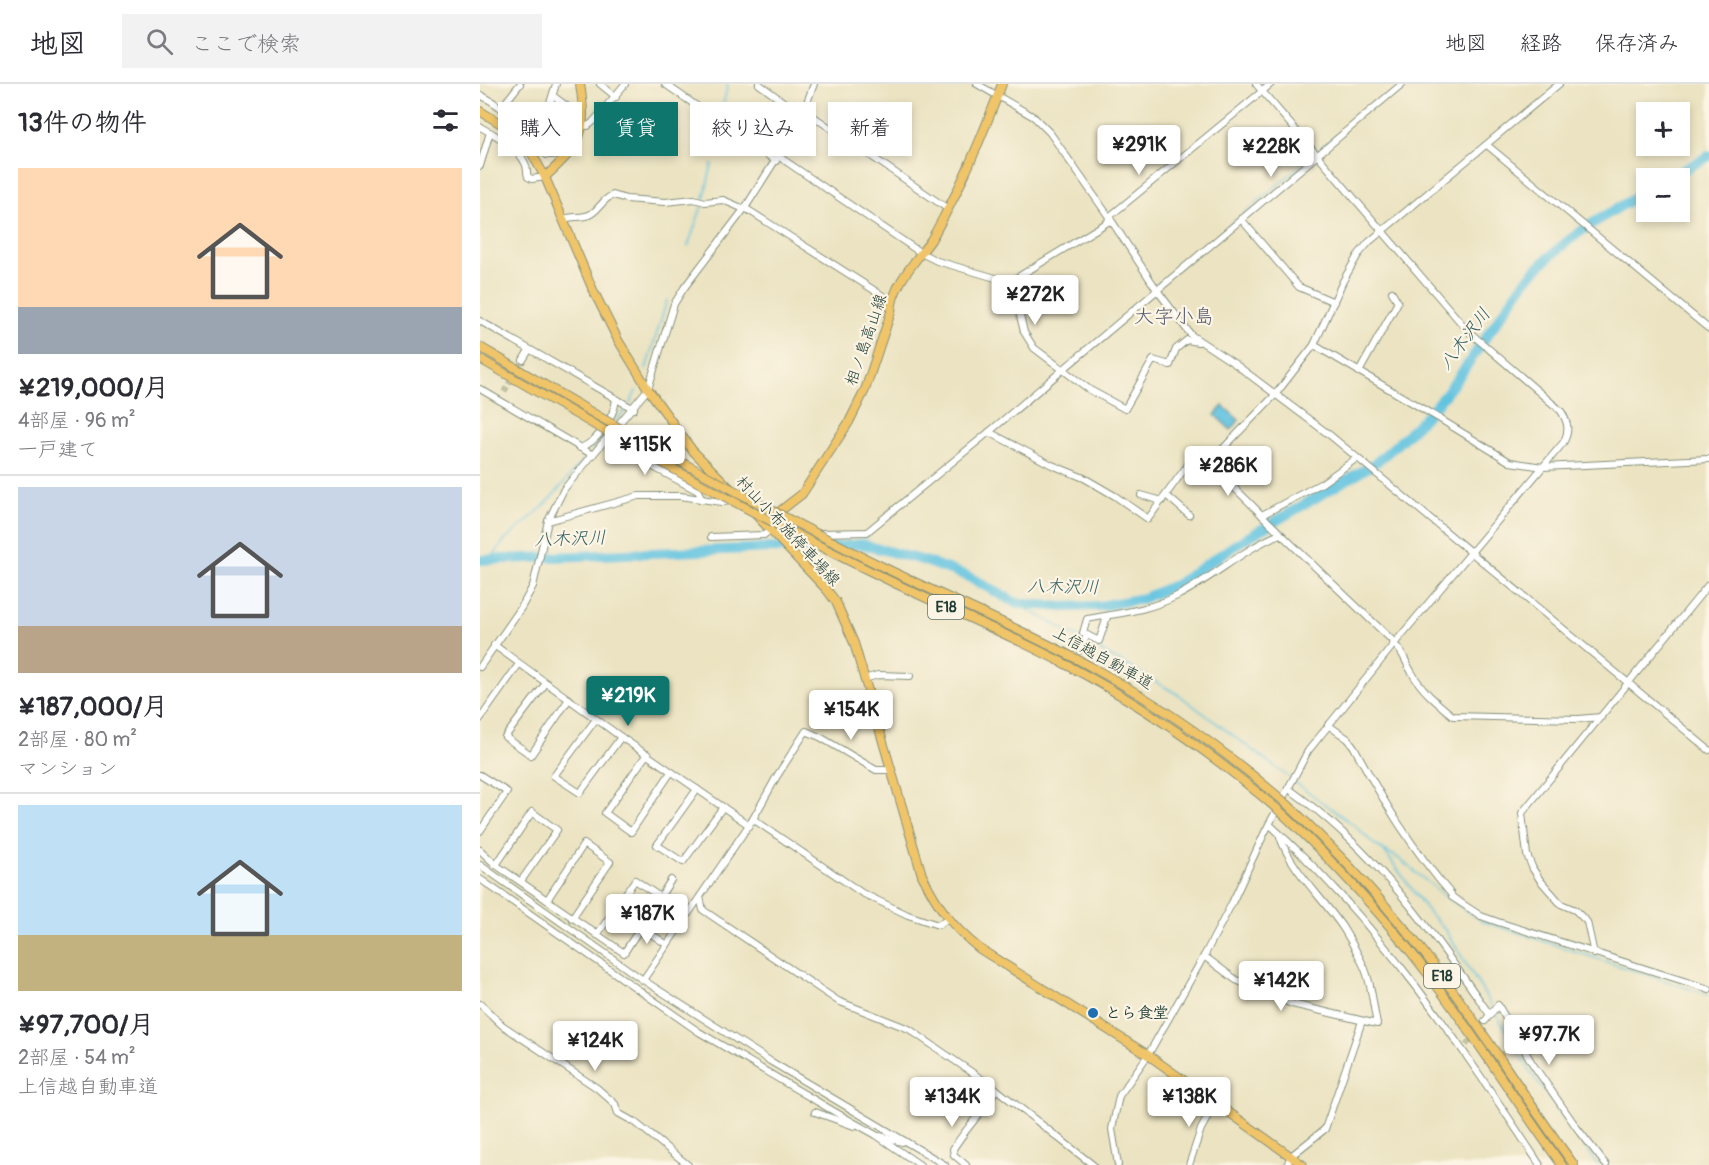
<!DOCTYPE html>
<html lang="ja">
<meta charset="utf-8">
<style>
body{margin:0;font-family:Pangolin,"Klee One",sans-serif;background:#f2f2f3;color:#2b2b33;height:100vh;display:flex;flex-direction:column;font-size:22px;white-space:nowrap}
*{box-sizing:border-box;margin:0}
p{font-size:20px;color:#7c7c81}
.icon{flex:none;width:33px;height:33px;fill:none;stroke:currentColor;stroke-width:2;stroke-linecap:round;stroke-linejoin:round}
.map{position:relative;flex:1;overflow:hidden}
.drawer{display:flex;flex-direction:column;background:#fff;width:480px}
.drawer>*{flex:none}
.banner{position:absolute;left:18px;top:18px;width:570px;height:54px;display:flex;gap:12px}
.controls{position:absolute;left:1156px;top:18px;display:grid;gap:12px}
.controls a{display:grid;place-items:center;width:54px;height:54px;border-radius:0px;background:#fff;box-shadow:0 3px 9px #0003;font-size:30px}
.price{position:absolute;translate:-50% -51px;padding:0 14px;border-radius:6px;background:#fff;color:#222;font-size:20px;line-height:39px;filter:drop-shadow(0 2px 3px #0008)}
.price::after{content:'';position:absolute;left:50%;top:36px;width:18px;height:14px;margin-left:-9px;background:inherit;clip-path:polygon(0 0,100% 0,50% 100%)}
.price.current{background:#0f766e;color:#fff}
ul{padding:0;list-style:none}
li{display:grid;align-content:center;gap:12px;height:318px;padding:0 18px}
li+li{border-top:2px solid #e1e1e2}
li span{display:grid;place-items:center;height:186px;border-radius:0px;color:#555}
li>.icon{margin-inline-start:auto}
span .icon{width:108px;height:108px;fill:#fffc;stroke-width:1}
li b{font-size:26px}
h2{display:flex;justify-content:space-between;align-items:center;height:72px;padding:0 18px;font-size:26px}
.chip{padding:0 21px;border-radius:0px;background:#fff;box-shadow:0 3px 9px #0003;font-size:21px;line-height:54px}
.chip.current{background:#0f766e;color:#fff}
header{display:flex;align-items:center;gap:36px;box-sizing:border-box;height:84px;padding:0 30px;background:#fff;border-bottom:2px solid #e1e1e2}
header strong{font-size:28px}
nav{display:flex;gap:33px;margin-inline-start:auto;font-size:21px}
.search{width:420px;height:54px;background:#f2f2f3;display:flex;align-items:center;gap:15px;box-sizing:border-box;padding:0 21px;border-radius:0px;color:#7c7c81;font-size:22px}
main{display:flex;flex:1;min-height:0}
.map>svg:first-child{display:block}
</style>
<header>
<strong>地図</strong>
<div class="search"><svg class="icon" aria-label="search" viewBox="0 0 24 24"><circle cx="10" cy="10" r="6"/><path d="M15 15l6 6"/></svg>ここで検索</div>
<nav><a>地図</a><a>経路</a><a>保存済み</a></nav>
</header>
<main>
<section class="drawer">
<h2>13件の物件<svg class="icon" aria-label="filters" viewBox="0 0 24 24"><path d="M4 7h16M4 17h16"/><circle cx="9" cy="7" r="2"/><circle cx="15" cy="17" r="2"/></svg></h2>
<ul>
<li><span style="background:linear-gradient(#ffd9b3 75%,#9aa5b1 0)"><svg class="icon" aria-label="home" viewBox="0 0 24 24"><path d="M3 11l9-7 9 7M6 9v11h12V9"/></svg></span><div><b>¥219,000/月</b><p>4部屋 · 96 m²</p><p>一戸建て</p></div></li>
<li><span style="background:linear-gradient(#c9d6e8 75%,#b9a48a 0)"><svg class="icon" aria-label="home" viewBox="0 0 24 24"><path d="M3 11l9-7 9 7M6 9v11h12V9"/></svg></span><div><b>¥187,000/月</b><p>2部屋 · 80 m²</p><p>マンション</p></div></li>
<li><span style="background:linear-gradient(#bfe0f5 70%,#c2b280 0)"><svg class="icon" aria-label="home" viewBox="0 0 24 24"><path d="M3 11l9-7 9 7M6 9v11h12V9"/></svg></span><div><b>¥97,700/月</b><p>2部屋 · 54 m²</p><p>上信越自動車道</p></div></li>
</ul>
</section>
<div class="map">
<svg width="1229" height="1081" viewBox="0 0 1229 1081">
<rect width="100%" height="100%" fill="#fcf5e5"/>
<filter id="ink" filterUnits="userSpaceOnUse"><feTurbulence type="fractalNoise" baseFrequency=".0167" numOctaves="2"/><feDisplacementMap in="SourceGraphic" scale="12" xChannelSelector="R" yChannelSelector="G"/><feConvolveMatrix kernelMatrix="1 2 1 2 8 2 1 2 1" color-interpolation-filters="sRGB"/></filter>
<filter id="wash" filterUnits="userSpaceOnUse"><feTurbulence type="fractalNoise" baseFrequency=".008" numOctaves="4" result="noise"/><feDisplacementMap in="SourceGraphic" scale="24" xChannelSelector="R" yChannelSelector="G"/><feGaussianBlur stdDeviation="1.35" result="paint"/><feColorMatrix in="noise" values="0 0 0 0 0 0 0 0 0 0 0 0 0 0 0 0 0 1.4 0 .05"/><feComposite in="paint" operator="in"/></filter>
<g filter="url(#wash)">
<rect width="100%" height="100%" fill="#ebe3c1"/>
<!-- water -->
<path fill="#61c3e0" stroke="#40808a" stroke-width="1.5" d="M743,322l16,14 -8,10 -16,-15z"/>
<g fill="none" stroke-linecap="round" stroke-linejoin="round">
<!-- stream -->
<g stroke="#61c3e0" stroke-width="1.5">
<path d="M240,34l8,-34"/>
<path d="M837,67l19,-16"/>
<path d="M224,115l8,-35"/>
<path d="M762,131l70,-59"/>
<path d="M208,162l15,-43"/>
<path d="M678,200l78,-64"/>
<path d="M166,285l21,-69"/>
<path d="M150,320l6,-13"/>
<path d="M135,338l12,-14"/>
<path d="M112,366l12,-15"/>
<path d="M381,460l7,-10"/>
<path d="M11,475l13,-18 40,-35 45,-52"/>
<path d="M536,519l67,37"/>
<path d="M607,559l92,52 111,83"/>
<path d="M813,697l61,44 21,20 23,13 48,39 36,24 227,74"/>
<path d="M905,768l44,61 17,18 47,77"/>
<path d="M1015,928l36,61 67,92"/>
</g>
<!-- river -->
<g stroke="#61c3e0" stroke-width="10">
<path d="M1189,94l40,-22"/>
<path d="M0,476l292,-12 43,1 46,-5 64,17 42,15 49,27 46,4 38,-1 44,-8 35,-15 59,-40 136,-79c33,-27 64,-58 89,-93 15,-22 29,-43 44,-64 7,-10 14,-21 22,-30 37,-40 71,-59 118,-86"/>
</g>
</g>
</g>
<g filter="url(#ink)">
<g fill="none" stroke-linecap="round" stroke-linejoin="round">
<!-- minor-tunnel -->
<g stroke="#c2c2a5" stroke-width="6" stroke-dasharray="6 3" stroke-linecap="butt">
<path d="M24,308l19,-32"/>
<path d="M986,961l19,-24"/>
</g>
<defs>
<g id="minor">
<path d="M120,0l16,13"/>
<path d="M185,0l111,77"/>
<path d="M279,0l42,31"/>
<path d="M497,0l57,33 16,16 59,84 48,73 34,45 44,29 96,72 378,314"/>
<path d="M0,11c29,13 45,39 67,60h7l14,-16 10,3"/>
<path d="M73,12l19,14 11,2"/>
<path d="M21,24l19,-24"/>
<path d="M324,26l144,99"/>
<path d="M103,41l5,1 5,-4 32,-38"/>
<path d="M0,43c15,7 38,21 45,36 3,5 1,9 3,14l4,2 13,-2"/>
<path d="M47,48l23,-29 6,-19"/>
<path d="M1007,61l222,184"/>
<path d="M298,72l143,97 16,8 62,18 9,4 100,-61 1,-5 162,-133"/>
<path d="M0,82l10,-34"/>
<path d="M265,124l146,93"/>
<path d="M84,135c8,-3 18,-1 25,-4 10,-4 13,-16 24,-20l13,4 39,3 29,-3 11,3 18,-2 21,9"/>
<path d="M761,135l58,68 35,15"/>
<path d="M528,199l9,20 7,29 10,16 56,42 35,19 28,-49 17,5 6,-16 11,-9 11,2"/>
<path d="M0,237l154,88"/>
<path d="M834,261l126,74 70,43 33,5 166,-8"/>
<path d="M43,276l6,-10"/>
<path d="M879,288l39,-70 -6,-10"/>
<path d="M0,305l113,66"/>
<path d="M509,348l63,33 32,13 31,18 33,23 44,-60c39,19 56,44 87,73 38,37 77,74 116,111"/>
<path d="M125,357l93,50 4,8"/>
<path d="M100,364c18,-6 34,-31 36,-49"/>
<path d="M726,382l69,-71 39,-50 29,-64 15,-26 11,-13 190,-158"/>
<path d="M661,411l21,6"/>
<path d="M686,411l23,20"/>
<path d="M782,431l60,-32 35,-25"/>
<path d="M68,437l91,-25h41l42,6 10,-1"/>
<path d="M295,450l92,-2 122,-100 413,-348"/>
<path d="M231,453l53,-2 6,-5"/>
<path d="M627,533l-8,24 -16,-8 4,-14c32,-6 60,-8 90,-23 36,-18 66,-47 103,-62"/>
<path d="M914,560c11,10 10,16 17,27 10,19 26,32 42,45l125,3 23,-2"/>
<path d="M14,561l127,92 128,88"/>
<path d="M600,566l7,-15"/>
<path d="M0,583l41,-59 12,-22 15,-65 16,-32 84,-100 26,-85 10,-16 61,-80 33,-52 26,-46 10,-26"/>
<path d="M384,595l14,-4 32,1"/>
<path d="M66,599l-41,54 26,18 38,-56"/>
<path d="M0,635l39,-55"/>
<path d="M116,635l-42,57 26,17 41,-56"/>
<path d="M848,641l20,14 6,8c28,52 58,102 97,147l1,3 29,19 17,6 211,67"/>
<path d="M167,670l-42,59 26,19 40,-60"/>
<path d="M0,691l27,17 -27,39"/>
<path d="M808,704c19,14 37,28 54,44 57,52 104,120 148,183"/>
<path d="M217,705l-40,56 26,17 40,-55"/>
<path d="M273,735l109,74 46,22 30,10 9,-6"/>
<path d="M789,740c110,98 190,219 271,341"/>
<path d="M0,766l16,15 128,88 47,-73"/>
<path d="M0,781l163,115 127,81 175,104"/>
<path d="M16,781l36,-53 25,18 -36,51"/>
<path d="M0,795l219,153 136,80 41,23 44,30"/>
<path d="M220,813l3,13 135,91 71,28 87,60 97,76"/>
<path d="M67,816l37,-56 26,18 -38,56"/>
<path d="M161,843l25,17"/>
<path d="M117,851l38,-55 25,17"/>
<path d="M1114,870l-7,-32 -12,-12 -14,-6 -21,-24 -7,-11 -6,-14 -5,-42 187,-229"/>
<path d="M724,872l32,24 56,24 85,20c-4,-18 -5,-38 -12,-55 -6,-14 -14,-28 -22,-41 -19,-29 -52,-58 -63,-91"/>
<path d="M163,896l110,-161 24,-43 29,-45 14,6 56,33h16"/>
<path d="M0,920l22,21 95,63 18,16 3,9 18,10 52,42"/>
<path d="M1005,937l13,-16 34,58 45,65 29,37"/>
<path d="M335,1028l39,14"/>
<path d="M400,1052l22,6"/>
<path d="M486,1081l-12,-10 -1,-6c13,-21 31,-38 43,-60"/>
<path d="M638,1081l-6,-36 7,-33 29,-41 56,-99 28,-53 33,-71 43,-81 86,-107 169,-201c7,-12 5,-21 -2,-32l-93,-80 -212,-247"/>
<path d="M709,1081l12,-36 15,-27"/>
<path d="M807,1081l4,-9 34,-27 37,-108"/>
</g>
<g id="major">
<path d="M0,27l34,21 17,20 14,25 48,113 25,50 30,49 44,61 57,57"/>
<path d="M65,93c36,-33 43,-43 35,-93"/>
<path d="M295,431l27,-21 47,-72 16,-32 26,-78c1,-27 25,-51 40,-72 6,-10 12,-22 18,-33 21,-40 37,-81 53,-123"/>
<path d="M277,432l70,74 9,12 18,41 68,232c16,32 30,52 58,74l168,106 155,110"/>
</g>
<g id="highway">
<path d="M0,263l118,69"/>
<path d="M0,275l113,65"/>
<path d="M808,721c53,50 103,104 147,162 49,64 91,133 139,198"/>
<path d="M803,730c53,50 101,102 145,160 47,62 88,128 134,191"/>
</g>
</defs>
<!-- minor casing -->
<use href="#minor" stroke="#85907a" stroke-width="8"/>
<!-- major casing -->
<use href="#major" stroke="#85907a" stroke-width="10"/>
<!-- highway casing -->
<use href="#highway" stroke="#85907a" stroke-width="10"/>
<!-- minor -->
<use href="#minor" stroke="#fff" stroke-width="6"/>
<!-- major -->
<use href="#major" stroke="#f0c469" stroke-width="8"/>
<!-- highway -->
<use href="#highway" stroke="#f0c469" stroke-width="8"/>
<defs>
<g id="highway-bridge">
<path d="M118,332c93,52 188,103 285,151 70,34 144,64 212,102 70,38 133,84 193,136"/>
<path d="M113,340c93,53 188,104 285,151 62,31 127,57 189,90 78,41 149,91 216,149"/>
</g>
</defs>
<!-- highway-bridge casing -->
<use href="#highway-bridge" stroke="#85907a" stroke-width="10" stroke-linecap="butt"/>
<!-- highway-bridge -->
<use href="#highway-bridge" stroke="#f0c469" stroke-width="8"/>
</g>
</g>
<!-- markers -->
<circle fill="#1f6fb2" stroke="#fcf5e5" stroke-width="2" cx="613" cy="929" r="6"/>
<g text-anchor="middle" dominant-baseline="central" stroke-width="4.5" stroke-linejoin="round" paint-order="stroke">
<!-- shield labels -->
<g fill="#fcf5e5" stroke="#617469" stroke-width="1.5">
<rect x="448" y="511" width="36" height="24" rx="4.5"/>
<rect x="944" y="880" width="36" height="24" rx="4.5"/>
</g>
<g font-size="15" font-weight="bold" fill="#1f3d34">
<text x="466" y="523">E18</text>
<text x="962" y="892">E18</text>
</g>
<!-- street labels -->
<g font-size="16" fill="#1f3d34" stroke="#fcf5e5">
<text transform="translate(386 256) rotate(-71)">相ノ島高山線</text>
<text transform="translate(308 447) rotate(47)">村山小布施停車場線</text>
<text transform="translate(623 574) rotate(29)">上信越自動車道</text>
</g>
<!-- poi labels -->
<g font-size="16" font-weight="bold" fill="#1f3d34" stroke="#fcf5e5" text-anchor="start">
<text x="625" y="929">とら食堂</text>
</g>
<!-- water labels -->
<g font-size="18" font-style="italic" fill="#305e5f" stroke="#fcf5e5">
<text transform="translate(985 255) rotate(-53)">八木沢川</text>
<text transform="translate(90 455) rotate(-2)">八木沢川</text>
<text transform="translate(583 503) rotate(1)">八木沢川</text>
</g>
<!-- quarter labels -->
<g font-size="20" fill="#575e72" stroke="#fcf5e5">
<text x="694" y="232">大字小島</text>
</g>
</g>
</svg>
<div class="controls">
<a>+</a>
<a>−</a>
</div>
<b class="price" style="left:659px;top:92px">¥291K</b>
<b class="price" style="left:791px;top:94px">¥228K</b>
<b class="price" style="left:555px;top:242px">¥272K</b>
<b class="price" style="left:165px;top:392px">¥115K</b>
<b class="price" style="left:748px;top:413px">¥286K</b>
<b class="price current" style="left:148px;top:643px">¥219K</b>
<b class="price" style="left:371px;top:657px">¥154K</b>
<b class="price" style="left:167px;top:861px">¥187K</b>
<b class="price" style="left:801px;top:928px">¥142K</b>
<b class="price" style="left:1069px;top:982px">¥97.7K</b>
<b class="price" style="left:115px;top:988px">¥124K</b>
<b class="price" style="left:472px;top:1044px">¥134K</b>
<b class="price" style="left:709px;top:1044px">¥138K</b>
<div class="banner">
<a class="chip">購入</a>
<a class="chip current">賃貸</a>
<a class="chip">絞り込み</a>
<a class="chip">新着</a>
</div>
</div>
</main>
